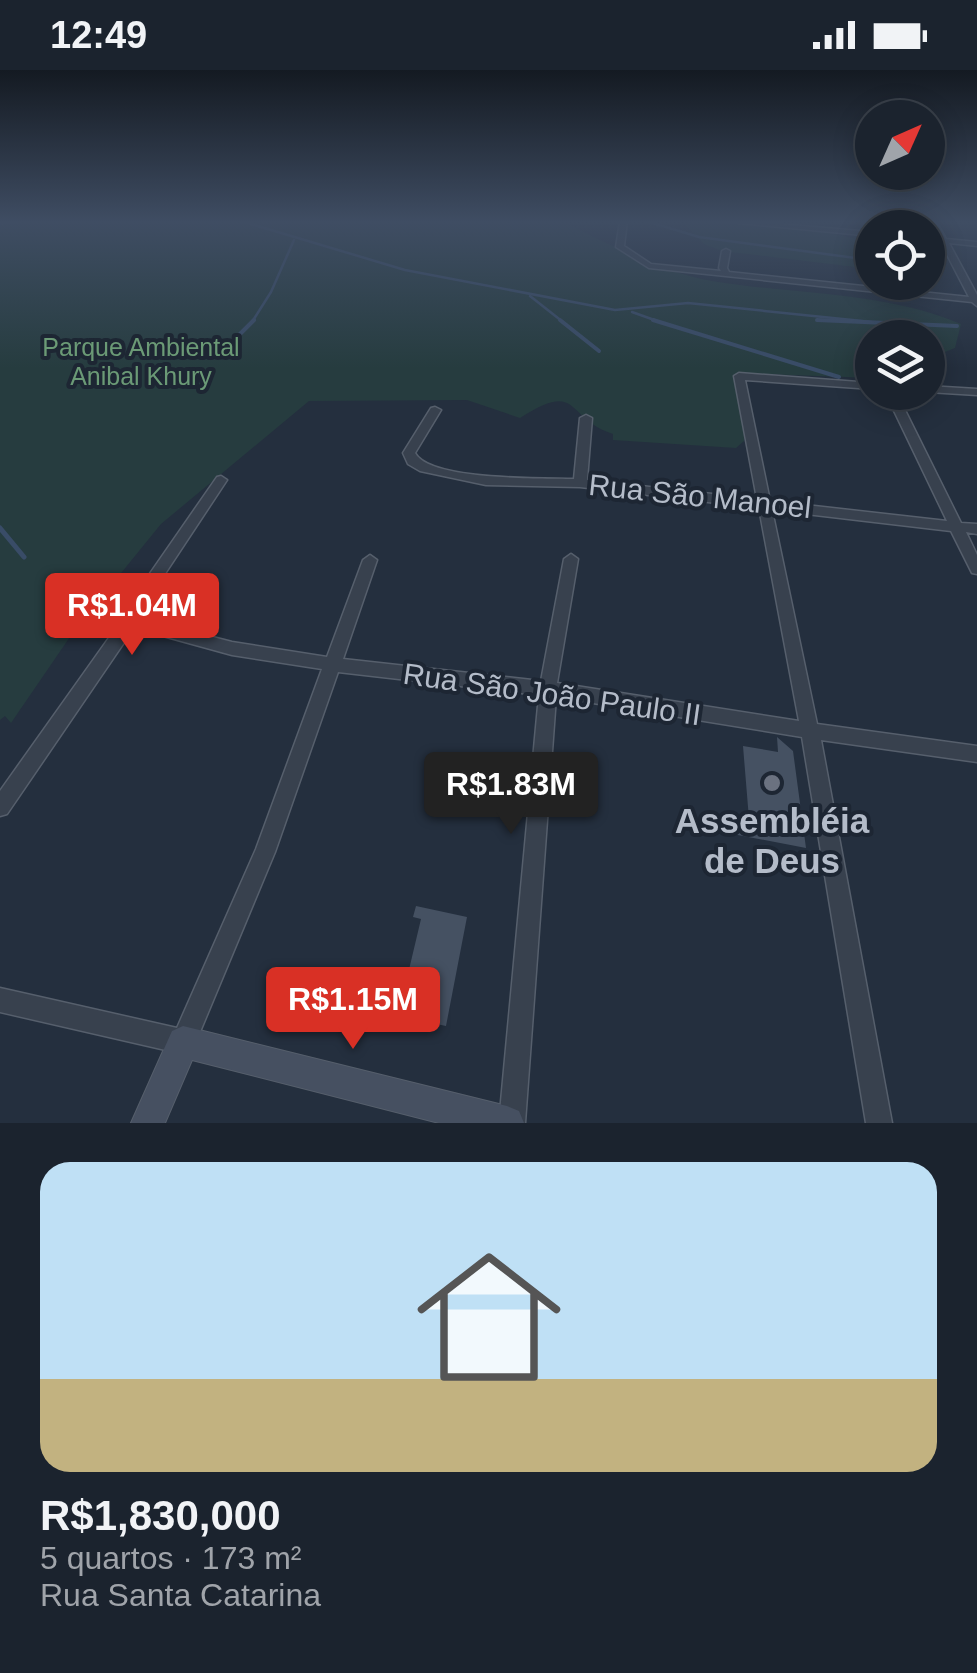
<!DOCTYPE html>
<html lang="pt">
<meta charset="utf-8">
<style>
body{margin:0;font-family:Helvetica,sans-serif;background:#282f3a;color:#f1f3f6;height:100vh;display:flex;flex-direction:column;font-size:38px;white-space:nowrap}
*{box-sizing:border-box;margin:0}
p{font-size:32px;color:#a0a4aa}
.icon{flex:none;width:55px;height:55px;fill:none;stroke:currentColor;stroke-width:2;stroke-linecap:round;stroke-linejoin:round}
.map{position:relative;height:1053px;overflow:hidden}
.panel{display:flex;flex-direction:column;background:#1b232e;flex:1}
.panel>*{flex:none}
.needle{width:65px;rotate:45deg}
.buttons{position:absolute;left:855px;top:30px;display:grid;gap:20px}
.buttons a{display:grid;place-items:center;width:90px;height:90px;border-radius:50%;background:#1b232e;box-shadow:0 5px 25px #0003,0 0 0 2px #39404a;font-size:50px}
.price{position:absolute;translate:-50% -85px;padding:0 22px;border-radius:10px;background:#d93025;color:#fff;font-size:32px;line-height:65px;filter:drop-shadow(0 2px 5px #0008)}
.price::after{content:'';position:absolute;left:50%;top:60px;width:30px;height:22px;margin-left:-15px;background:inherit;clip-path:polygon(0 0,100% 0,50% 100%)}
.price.active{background:#222;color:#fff}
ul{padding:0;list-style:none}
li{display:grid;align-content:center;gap:20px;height:530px;padding:0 40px}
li+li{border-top:2px solid #39404a}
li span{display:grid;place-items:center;height:310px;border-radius:30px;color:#555}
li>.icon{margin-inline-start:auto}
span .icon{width:180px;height:180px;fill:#fffc;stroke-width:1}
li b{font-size:42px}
.status{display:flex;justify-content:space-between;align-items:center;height:70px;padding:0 50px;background:#1b232e;direction:ltr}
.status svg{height:28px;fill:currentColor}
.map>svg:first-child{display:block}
</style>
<div class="status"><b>12:49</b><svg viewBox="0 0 49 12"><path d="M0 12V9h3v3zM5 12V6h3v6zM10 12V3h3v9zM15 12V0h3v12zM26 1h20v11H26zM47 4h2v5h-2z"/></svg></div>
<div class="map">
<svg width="977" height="1053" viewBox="0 0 977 1053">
<rect width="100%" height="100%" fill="#242f3e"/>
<!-- green -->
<g fill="#263c3f">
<path d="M0,151h562c46,23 99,51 150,60 84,14 170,10 249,43l-6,24 -27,11v-21h-56v40l-110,-4 -21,6 4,53 -1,8 -8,7 -123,-8v-6c-49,-16 -32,-55 -93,-16l-53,-18 -158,1 -148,123 -87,107 -63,92 -6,-7 -5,4z"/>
<path d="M726,151l84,8 62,13v27l-150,-18 -18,-7 -18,-18 3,-5z"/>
</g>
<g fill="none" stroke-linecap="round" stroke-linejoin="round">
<!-- stream-far2 -->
<g stroke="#394c67" stroke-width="2.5">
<path d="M241,151l164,49 210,40 73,-7 184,19"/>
<path d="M646,151l53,16 164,22"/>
<path d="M0,154l16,-3"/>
<path d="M530,226l33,26"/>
<path d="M632,242l28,10"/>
<path d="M252,252l19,-30 23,-52"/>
</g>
<!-- stream-far1 -->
<g stroke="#394c67" stroke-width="4">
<path d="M560,250l39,31"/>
<path d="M653,250l186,57"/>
<path d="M817,250l140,6"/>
<path d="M236,268l18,-18"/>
</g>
<!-- stream -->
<path stroke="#394c67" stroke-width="5" d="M0,458l24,29"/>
</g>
<!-- building -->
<g fill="#455162">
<path d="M777,667l16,14 13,97 -84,-16 -1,-18 28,5 -6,-73 35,6z"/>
<path d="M416,836l51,11 -21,109 -48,-10 23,-97 -8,-2z"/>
</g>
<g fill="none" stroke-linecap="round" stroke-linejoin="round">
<defs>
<g id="street">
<path d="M620,151h7l-3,25 27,18 70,7 -2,-3 3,-17 4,-2 4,2 -3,17 2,4 240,25 -28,-54 -13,-2v-4l10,1 -9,-17h7l10,18 31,3v4l-28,-3 28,52v11l-5,-4 -323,-34 -33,-21z"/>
<path d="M719,151h24l129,11v4z"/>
<path d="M739,303l133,10v6l-127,-9 25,121 177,20 -62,-129h11l65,131 16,1v10l-11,-2 11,23v19l-5,-1 -21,-42 -179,-21 45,214 160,22v16l-156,-22 71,383h-26l-64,-386 -246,-40 -31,426h-26l40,-428 -201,-23 -63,180 -83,199 -9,3 -183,-42v-24l177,40 79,-179 66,-180 -90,-14 -98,-27 -127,186 -7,2v-25l123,-173 10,-20 84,-121 4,-1 6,4 -82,124 -6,14 93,24 95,15 36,-97 7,-5 7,5 -34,99 198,22 23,-122 7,-5 7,5 -21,124 242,38 -40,-213 -179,-21 -94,-2 -66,-14 -12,-7 -5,-11 28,-45 4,-1 6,3 -26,43c15,28 128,25 159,26l6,-61 6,-3 6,3 -5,62 170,19 -23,-123z"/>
<path d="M928,316l49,3v6l-49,-3z"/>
</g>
<path id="secondary" d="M183,956l324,80 12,5 5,12h-85l-247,-63 -27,63h-34l41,-92z"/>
</defs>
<!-- street casing -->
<use href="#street" stroke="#565f6c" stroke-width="3"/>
<!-- secondary casing -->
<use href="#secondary" stroke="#565f6c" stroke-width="2"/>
<!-- street -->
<use href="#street" fill="#38414e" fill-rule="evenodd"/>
<!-- secondary -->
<use href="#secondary" fill="#465061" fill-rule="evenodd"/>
</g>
<!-- sky -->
<linearGradient id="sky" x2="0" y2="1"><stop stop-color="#141a22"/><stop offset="0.51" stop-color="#3f4d63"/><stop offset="1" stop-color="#3f4d63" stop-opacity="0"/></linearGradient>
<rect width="977" height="298" fill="url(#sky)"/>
<!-- markers -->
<circle fill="#6b7280" stroke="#1d2633" stroke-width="4" cx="772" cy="713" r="10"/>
<g text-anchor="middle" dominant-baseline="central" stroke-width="8" stroke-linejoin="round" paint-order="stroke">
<!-- far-park labels -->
<g font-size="25" fill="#6b9a76" stroke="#1d2633">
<text x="141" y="277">Parque Ambiental<tspan x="141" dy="29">Anibal Khury</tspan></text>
</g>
<!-- street labels -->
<g font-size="30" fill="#b4bcc9" stroke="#1d2633">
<text transform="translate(700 426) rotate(6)">Rua São Manoel</text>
<text transform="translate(552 624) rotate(8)">Rua São João Paulo II</text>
</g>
<!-- near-poi labels -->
<g font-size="35" font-weight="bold" fill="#b4bcc9" stroke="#1d2633">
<text x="772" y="750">Assembléia<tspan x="772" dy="40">de Deus</tspan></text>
</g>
</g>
</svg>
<div class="buttons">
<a><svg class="needle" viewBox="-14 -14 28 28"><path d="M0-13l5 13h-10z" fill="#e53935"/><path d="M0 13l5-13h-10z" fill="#a0a4aa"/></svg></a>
<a><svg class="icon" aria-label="locate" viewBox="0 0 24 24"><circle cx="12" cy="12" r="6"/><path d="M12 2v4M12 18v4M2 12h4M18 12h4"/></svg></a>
<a><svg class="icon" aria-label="layers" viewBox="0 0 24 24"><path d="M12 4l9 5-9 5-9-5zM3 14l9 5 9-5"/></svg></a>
</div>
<b class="price" style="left:132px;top:588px">R$1.04M</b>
<b class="price active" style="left:511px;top:767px">R$1.83M</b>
<b class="price" style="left:353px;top:982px">R$1.15M</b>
</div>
<section class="panel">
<ul>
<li><span style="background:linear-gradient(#bfe0f5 70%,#c2b280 0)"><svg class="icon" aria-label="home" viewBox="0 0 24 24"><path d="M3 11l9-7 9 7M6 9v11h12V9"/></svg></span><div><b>R$1,830,000</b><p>5 quartos · 173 m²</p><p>Rua Santa Catarina</p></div></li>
</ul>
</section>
